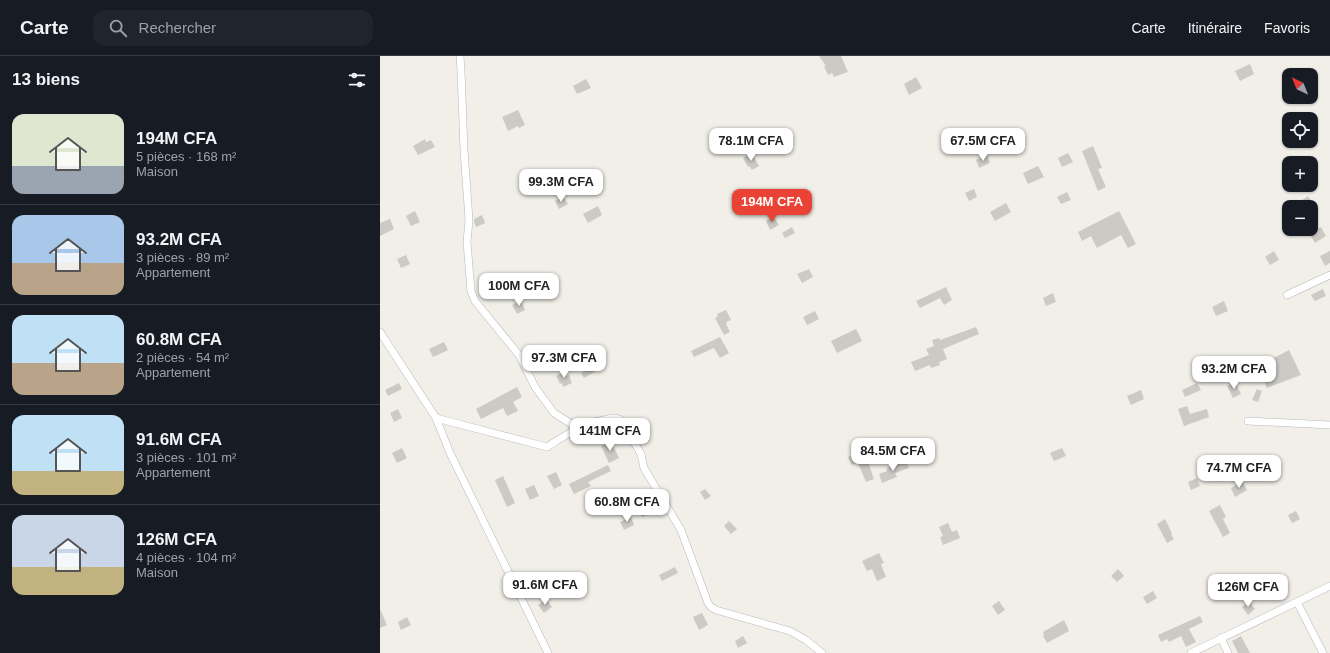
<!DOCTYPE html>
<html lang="fr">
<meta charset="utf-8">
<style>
body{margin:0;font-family:Arial,sans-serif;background:#20242c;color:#f1f3f6;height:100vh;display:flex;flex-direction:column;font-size:15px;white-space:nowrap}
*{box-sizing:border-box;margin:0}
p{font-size:13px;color:#9ea1a6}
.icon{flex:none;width:22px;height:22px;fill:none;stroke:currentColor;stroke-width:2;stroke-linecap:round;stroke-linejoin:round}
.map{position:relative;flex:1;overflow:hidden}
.sheet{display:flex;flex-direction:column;background:#171b24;width:380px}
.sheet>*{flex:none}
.needle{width:26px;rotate:317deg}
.buttons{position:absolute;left:902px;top:12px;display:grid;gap:8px}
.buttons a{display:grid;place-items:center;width:36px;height:36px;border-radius:8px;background:#171b24;box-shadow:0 1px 3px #0004;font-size:20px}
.price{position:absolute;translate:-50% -34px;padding:0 9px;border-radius:8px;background:#fff;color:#222;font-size:13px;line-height:26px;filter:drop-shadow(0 1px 2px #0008)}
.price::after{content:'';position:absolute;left:50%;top:24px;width:12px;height:9px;margin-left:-6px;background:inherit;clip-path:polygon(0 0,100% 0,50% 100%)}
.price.on{background:#ea4335;color:#fff}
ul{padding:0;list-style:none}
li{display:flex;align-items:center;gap:12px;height:100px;padding:0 12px}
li+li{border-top:1px solid #363941}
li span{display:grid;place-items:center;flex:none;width:112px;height:80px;border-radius:12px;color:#555}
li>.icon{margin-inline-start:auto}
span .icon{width:48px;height:48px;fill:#fffc;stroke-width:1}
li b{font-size:17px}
h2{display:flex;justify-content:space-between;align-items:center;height:48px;padding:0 12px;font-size:17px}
header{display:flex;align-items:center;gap:24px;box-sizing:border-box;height:56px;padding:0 20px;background:#171b24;border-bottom:1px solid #363941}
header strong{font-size:19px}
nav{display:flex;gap:22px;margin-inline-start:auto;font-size:14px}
.search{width:280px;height:36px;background:#20242c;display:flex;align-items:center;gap:10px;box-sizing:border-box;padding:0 14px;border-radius:12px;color:#9ea1a6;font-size:15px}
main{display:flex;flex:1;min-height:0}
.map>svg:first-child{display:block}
</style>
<header>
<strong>Carte</strong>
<div class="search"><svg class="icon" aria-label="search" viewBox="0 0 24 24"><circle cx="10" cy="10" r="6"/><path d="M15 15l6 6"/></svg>Rechercher</div>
<nav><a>Carte</a><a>Itinéraire</a><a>Favoris</a></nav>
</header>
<main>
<section class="sheet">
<h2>13 biens<svg class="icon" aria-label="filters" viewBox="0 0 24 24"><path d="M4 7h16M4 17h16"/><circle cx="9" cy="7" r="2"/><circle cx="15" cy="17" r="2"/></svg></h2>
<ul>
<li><span style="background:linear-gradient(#dfe7d0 65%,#9aa5b1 0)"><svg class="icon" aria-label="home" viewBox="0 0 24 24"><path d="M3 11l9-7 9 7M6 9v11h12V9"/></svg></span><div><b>194M CFA</b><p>5 pièces · 168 m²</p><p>Maison</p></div></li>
<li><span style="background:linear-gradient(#a9c7e8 60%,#b9a48a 0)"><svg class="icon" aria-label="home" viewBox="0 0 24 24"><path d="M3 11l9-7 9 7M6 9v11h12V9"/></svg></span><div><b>93.2M CFA</b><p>3 pièces · 89 m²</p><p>Appartement</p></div></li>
<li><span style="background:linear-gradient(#bfe0f5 60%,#b9a48a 0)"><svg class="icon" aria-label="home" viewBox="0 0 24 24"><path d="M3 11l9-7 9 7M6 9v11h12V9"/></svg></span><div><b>60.8M CFA</b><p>2 pièces · 54 m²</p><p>Appartement</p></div></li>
<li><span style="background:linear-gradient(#bfe0f5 70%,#c2b280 0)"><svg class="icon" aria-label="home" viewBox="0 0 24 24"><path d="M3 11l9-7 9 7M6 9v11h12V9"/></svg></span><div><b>91.6M CFA</b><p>3 pièces · 101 m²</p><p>Appartement</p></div></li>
<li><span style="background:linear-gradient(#c9d6e8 65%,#c2b280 0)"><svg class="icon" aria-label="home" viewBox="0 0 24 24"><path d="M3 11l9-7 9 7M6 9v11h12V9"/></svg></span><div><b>126M CFA</b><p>4 pièces · 104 m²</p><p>Maison</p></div></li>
</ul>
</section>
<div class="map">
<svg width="950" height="597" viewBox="0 0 950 597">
<rect width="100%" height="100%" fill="#f1efe8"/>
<!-- building -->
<g fill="#cccac5">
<path d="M439,0h22l7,16 -14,5 -2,-4 -4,2 -4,-9h2z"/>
<path d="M870,8l4,10 -14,7 -5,-10z"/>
<path d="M536,21l6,11 -13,7 -5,-11z"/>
<path d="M206,23l5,9 -14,6 -4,-8z"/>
<path d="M138,54l7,15 -6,3 -1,-2 -10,5 -6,-14z"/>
<path d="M45,83l1,3 5,-2 4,7 -17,8 -5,-9z"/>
<path d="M713,90l9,22 -4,1 8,18 -8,4 -16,-40z"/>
<path d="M688,97l5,9 -11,5 -4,-9z"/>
<path d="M369,98l2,5 3,-2 5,9 -7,4 -3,-4 -1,1 -5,-9z"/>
<path d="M607,99l3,8 -11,5 -3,-8z"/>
<path d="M658,110l6,11 -16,7 -5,-11z"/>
<path d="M594,133l3,8 -8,4 -4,-8z"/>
<path d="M687,136l4,8 -10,4 -4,-7z"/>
<path d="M183,140l5,8 -9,5 -4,-8z"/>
<path d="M424,140l2,5 3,-1 3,8 -8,3 -2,-4 -3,2 -4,-8z"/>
<path d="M928,140l8,11h-15l-3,-4z"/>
<path d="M626,147l5,9 -16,9 -5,-9z"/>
<path d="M218,150l4,9 -14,8 -5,-9z"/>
<path d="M35,155l5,11 -9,4 -5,-10z"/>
<path d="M739,155l17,33 -8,4 -7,-13 -24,13 -6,-12 -9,5 -4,-9z"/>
<path d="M102,159l3,8 -9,4 -2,-5v-3z"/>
<path d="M393,160l6,9 -9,5 -4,-9z"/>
<path d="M10,163l4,10 -14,7v-13z"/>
<path d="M412,171l3,6 -10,5 -3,-5z"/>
<path d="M941,171l5,9 -11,7 -6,-10z"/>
<path d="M894,195l5,9 -9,5 -5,-8z"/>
<path d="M950,195v12l-5,3 -5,-10z"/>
<path d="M26,199l4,9 -9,4 -4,-9z"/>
<path d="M429,213l4,8 -11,6 -5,-9z"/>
<path d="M566,231l6,13 -8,5 -4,-7 -20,10 -4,-7z"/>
<path d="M943,233l3,7 -11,5 -4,-6z"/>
<path d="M673,237l3,9 -10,4 -3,-8z"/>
<path d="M141,245l4,9 -8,4 -5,-9z"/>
<path d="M844,245l4,10 -12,5 -4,-9z"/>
<path d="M346,254l5,10 -5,2 1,2h-1l4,8 -6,3 -9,-17 3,-2 -1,-2z"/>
<path d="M435,255l4,8 -12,6 -4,-8z"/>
<path d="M596,271l3,7 -36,15 4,10 -8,3 1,3 -9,3 -1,-3 -15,6 -4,-9 18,-7 -3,-6 8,-3 -2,-6 7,-2 1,2z"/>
<path d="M476,273l6,12 -25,12 -6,-12z"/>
<path d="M340,281l9,16 -9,5 -6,-10 -20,9 -3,-6z"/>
<path d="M64,286l4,8 -15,7 -4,-8z"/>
<path d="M909,294l12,25 -34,13 -5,-13 5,-19 7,2z"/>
<path d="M213,310l3,5 -12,7 -3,-5z"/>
<path d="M184,316l2,4 3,-1 3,8 -9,4 -1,-4 -2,1 -4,-8z"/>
<path d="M855,326l6,12 -8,4 -6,-12z"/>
<path d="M19,327l3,6 -14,7 -3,-6z"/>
<path d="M817,327l4,7 -16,7 -3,-7z"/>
<path d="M137,331l5,10 -9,5 5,9 -11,5 -4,-8 -22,11 -5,-10z"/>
<path d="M877,333l5,2 -4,11 -6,-2z"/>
<path d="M761,334l3,9 -13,6 -4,-9z"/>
<path d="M807,350l3,8 17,-5 2,8 -25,9 -6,-17z"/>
<path d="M18,353l4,9 -8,4 -4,-9z"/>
<path d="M231,385l8,17 -10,5 -8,-17z"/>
<path d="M503,388l3,7 -19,8 7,20 -8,3 -8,-19 -6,2 -4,-8z"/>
<path d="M22,392l5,10 -10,5 -5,-10z"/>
<path d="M682,392l4,8 -12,5 -4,-8z"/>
<path d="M526,405l3,7 -14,5 2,4 -15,6 -3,-9 8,-3v-3z"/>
<path d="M228,409l3,6 -23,11 3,4 -17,8 -5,-10z"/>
<path d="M176,416l6,13 -8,4 -7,-13z"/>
<path d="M123,420l12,27 -8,4 -12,-27z"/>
<path d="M817,422l3,8 -9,4 -3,-8z"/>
<path d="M863,426l4,8 -12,7 -4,-9z"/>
<path d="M154,429l5,11 -9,4 -5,-11z"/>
<path d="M325,433l6,7 -6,4 -5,-8z"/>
<path d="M274,449l2,6 -14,6 -2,-6z"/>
<path d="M840,449l6,12 -3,2 7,14 -7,4 -14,-26z"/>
<path d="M916,455l4,8 -8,4 -4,-8z"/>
<path d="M251,461l3,8 -10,5 -4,-8z"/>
<path d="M785,463l7,14 -1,1 3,5 -7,4 -10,-19z"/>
<path d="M349,465l8,8 -6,5 -7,-8z"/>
<path d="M568,467l4,9 5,-2 3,8 -17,7 -3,-8 3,-1 -4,-9z"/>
<path d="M499,497l5,10 -3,1 5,13 -9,4 -5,-12 -5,2 -5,-10z"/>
<path d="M295,511l3,6 -16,8 -3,-6z"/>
<path d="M738,513l6,7 -7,6 -6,-6z"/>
<path d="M773,535l4,7 -10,6 -4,-7z"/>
<path d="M166,543l6,8 -8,6 -6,-8z"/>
<path d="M619,545l6,9 -7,5 -6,-9z"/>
<path d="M869,546l6,7 -7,6 -6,-8z"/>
<path d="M0,553l7,16 -7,3z"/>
<path d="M322,557l6,12 -9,5 -6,-13z"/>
<path d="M820,560l3,6 -14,7 7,13 -10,5 -5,-11 -12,6 -2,-3 -6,3 -3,-7z"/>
<path d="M27,561l4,8 -10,5 -3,-8z"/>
<path d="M684,564l5,11 -22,12 -4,-7 1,-1 -1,-3z"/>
<path d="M363,580l4,7 -9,5 -3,-7z"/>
<path d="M861,580l9,17h-12l-6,-12z"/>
</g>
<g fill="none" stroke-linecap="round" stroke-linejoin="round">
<defs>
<g id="minor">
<path d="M80,0l1,15 3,79 5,70 -2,22 4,49 4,10 44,54 16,32 19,26 24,15"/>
<path d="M907,239l43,-20"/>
<path d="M0,276l56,86 111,29c19,-12 34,-23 56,-27 7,-2 12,-3 18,0l20,34 3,14 37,62 27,73 3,4 5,3 74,21 16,9 16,13"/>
<path d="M56,362l14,35 98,200"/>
<path d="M868,365l82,4"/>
<path d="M917,546l26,51"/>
<path d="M841,582l7,15"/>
<path d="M811,597l139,-67"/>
</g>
</defs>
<!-- minor casing -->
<use href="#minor" stroke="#b5b8bc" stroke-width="8"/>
<!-- minor -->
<use href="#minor" stroke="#fff" stroke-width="7"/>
</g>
</svg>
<div class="buttons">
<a><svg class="needle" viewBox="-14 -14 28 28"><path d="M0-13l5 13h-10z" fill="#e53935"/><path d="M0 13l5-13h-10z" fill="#9ea1a6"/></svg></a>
<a><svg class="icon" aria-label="locate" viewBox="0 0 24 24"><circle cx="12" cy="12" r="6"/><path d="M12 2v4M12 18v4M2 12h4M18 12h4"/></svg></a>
<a>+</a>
<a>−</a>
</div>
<b class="price" style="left:371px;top:106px">78.1M CFA</b>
<b class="price" style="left:603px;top:106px">67.5M CFA</b>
<b class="price" style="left:181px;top:147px">99.3M CFA</b>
<b class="price on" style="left:392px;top:167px">194M CFA</b>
<b class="price" style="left:139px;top:251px">100M CFA</b>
<b class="price" style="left:184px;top:323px">97.3M CFA</b>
<b class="price" style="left:854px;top:334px">93.2M CFA</b>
<b class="price" style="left:230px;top:396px">141M CFA</b>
<b class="price" style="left:513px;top:416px">84.5M CFA</b>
<b class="price" style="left:859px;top:433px">74.7M CFA</b>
<b class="price" style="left:247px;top:467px">60.8M CFA</b>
<b class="price" style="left:165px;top:550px">91.6M CFA</b>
<b class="price" style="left:868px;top:552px">126M CFA</b>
</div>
</main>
